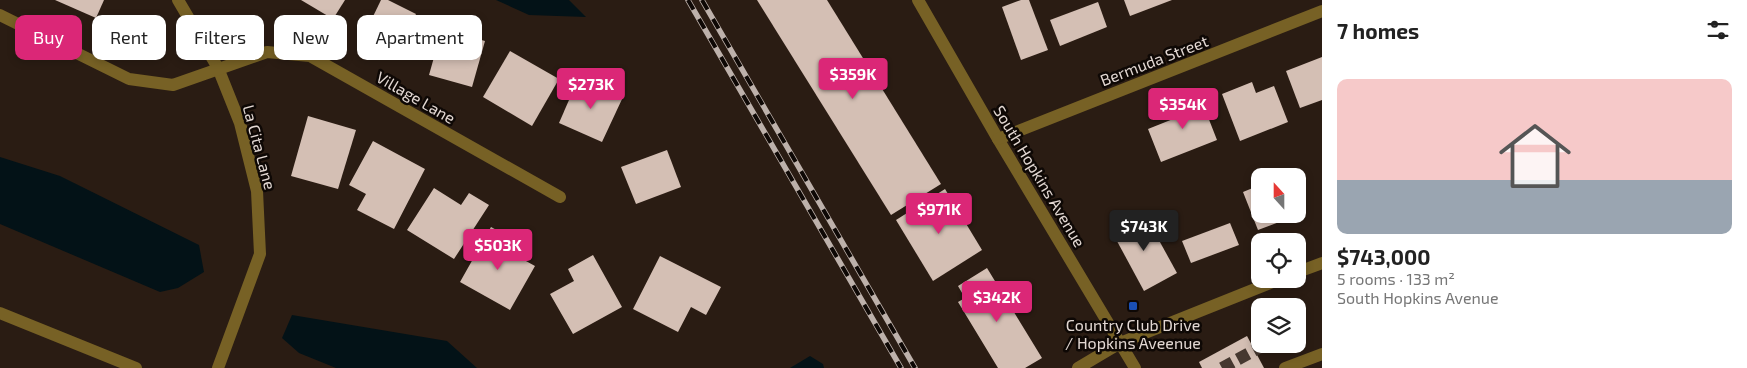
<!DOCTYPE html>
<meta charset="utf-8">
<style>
body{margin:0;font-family:"Exo 2",sans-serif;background:#f6f6f6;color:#222;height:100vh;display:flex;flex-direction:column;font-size:19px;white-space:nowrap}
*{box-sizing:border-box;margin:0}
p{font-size:16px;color:#767676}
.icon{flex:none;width:28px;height:28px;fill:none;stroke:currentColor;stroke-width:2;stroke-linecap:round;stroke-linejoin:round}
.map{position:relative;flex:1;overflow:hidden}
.side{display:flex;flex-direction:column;background:#fff;width:425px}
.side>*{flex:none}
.banner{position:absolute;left:15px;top:15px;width:475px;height:45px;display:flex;gap:10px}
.needle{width:32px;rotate:339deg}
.tools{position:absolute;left:1251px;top:168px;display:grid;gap:10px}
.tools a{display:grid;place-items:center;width:55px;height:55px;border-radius:10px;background:#fff;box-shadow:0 2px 8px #0003;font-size:25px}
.price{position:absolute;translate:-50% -42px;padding:0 11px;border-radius:5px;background:#db2777;color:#fff;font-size:16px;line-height:32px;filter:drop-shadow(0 1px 2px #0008)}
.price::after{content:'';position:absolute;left:50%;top:30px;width:15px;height:11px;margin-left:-8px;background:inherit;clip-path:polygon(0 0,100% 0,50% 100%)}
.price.on{background:#222;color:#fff}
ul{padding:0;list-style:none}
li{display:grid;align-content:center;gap:10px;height:265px;padding:0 15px}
li span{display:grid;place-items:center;height:155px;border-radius:10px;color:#555}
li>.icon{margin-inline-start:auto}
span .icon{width:90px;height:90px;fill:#fffc;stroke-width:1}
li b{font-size:21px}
h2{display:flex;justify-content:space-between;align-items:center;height:60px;padding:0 15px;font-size:21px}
.chip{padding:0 18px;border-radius:10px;background:#fff;box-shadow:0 2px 8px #0003;font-size:18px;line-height:45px}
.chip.on{background:#db2777;color:#fff}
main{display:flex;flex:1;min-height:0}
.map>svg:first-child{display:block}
</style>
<main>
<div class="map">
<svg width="1322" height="368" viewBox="0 0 1322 368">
<rect width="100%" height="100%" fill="#2a1c13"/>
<!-- water -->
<g fill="#031217">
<path d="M496,0h73l17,17 -57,-2z"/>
<path d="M0,157l60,19 139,69 5,27 -26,16 -18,4 -160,-68z"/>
<path d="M292,315l155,26 30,27h-141l-37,-15 -17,-15z"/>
<path d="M810,356l13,8 1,4h-34z"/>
</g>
<!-- building -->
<g fill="#d4bfb4">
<path d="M55,0h49l-8,18z"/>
<path d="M301,0h44l-12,19z"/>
<path d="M381,0h7l28,14 -18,38 -34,-17z"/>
<path d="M757,0h70l114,184 -50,31z"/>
<path d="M1021,0h8l19,50 -27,10 -19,-53z"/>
<path d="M1124,0h48l-42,16z"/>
<path d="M1098,2l9,25 -47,19 -10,-26z"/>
<path d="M442,29l43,12 -13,46 -43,-12z"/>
<path d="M510,51l49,28 -27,47 -49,-29z"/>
<path d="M1322,57v43l-22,8 -14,-37z"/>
<path d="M579,77l44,20 -21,45 -43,-19z"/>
<path d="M1252,82l4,11 18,-7 14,36 -48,19 -18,-47z"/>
<path d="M1199,94l18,46 -56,22 -13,-33 30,-12 -5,-13z"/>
<path d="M308,116l48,14 -18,59 -47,-13z"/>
<path d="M373,141l52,28 -31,60 -37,-19 9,-16 -17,-9z"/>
<path d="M667,150l14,37 -45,17 -15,-37z"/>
<path d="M1260,185v29h38v-14l5,13 -45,17 -15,-38z"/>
<path d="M434,188l27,17 8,-12 20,12 -35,54 -47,-29z"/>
<path d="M945,189l37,61 -49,31 -37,-61z"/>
<path d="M1144,213l33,60 -33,18 -33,-61z"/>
<path d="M1230,223l9,22 -48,18 -9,-22z"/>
<path d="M491,227l22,12 -7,11 29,16 -25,44 -50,-28z"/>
<path d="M593,255l29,52 -49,27 -23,-40 24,-13 -6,-12z"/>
<path d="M660,256l61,31 -15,28 -15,-8 -13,25 -45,-23z"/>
<path d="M987,268l55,90 -17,10h-27l-40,-66 7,-4 -7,-12z"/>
<path d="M1247,336l17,32h-62l-3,-6z"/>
</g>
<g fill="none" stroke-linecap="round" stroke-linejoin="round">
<!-- minor-tunnel -->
<path stroke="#463830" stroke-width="12" stroke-dasharray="12 6" stroke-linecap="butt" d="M1222,368l44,-24"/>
<!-- minor -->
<g stroke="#776125" stroke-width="12">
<path d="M178,0l40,68 22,55 17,68 3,63 -42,114"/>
<path d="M918,0l80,139 137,229"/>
<path d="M0,15l129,64 44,6 94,-33 43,4 250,141"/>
<path d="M998,139l324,-128"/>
<path d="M1298,272l24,-9"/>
<path d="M0,313l136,55"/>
<path d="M1078,368l42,-25 160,-64"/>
<path d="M1285,368l37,-14"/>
</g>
<defs>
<g id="rail">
<path d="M688,0l213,368"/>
<path d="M702,0l213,368"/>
</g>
</defs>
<!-- rail casing -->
<use href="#rail" stroke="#bdb1ab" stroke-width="5.5"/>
<!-- rail -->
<use href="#rail" stroke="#0e0805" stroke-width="4" stroke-dasharray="11" stroke-linecap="butt"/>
</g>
<!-- markers -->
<rect fill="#1a4fb4" stroke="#0e0805" stroke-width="2" x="1128" y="301" width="10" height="10" rx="2.5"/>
<g text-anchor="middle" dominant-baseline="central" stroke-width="5" stroke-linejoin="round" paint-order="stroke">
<!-- street labels -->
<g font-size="16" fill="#e3d8d3" stroke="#0e0805">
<text transform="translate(1154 60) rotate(-21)">Bermuda Street</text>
<text transform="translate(416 97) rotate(30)">Village Lane</text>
<text transform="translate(260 147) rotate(75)">La Cita Lane</text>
<text transform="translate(1040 176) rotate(59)">South Hopkins Avenue</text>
</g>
<!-- poi labels -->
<g font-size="16" fill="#e3d8d3" stroke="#0e0805">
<text x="1133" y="324">Country Club Drive<tspan x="1133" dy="18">/ Hopkins Aveenue</tspan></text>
</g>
</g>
</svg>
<div class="tools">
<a><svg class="needle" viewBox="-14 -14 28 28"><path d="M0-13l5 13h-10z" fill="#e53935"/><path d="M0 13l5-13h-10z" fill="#767676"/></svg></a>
<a><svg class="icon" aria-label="locate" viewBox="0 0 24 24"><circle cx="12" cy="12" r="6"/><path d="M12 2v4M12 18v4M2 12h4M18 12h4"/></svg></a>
<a><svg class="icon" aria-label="layers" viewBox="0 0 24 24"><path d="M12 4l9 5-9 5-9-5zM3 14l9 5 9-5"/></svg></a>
</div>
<b class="price" style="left:853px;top:100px">$359K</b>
<b class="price" style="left:591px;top:110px">$273K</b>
<b class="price" style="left:1183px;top:130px">$354K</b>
<b class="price" style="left:939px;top:235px">$971K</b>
<b class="price on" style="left:1144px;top:252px">$743K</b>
<b class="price" style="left:498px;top:271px">$503K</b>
<b class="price" style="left:997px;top:323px">$342K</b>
<div class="banner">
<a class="chip on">Buy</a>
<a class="chip">Rent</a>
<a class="chip">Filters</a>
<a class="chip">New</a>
<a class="chip">Apartment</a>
</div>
</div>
<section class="side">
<h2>7 homes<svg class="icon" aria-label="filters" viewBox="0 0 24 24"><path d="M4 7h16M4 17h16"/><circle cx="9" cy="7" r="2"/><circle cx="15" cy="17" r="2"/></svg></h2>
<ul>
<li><span style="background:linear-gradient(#f6c9c9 65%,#9aa5b1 0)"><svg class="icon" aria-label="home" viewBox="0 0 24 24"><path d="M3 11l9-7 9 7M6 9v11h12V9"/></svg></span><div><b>$743,000</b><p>5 rooms · 133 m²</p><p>South Hopkins Avenue</p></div></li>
</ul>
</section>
</main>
